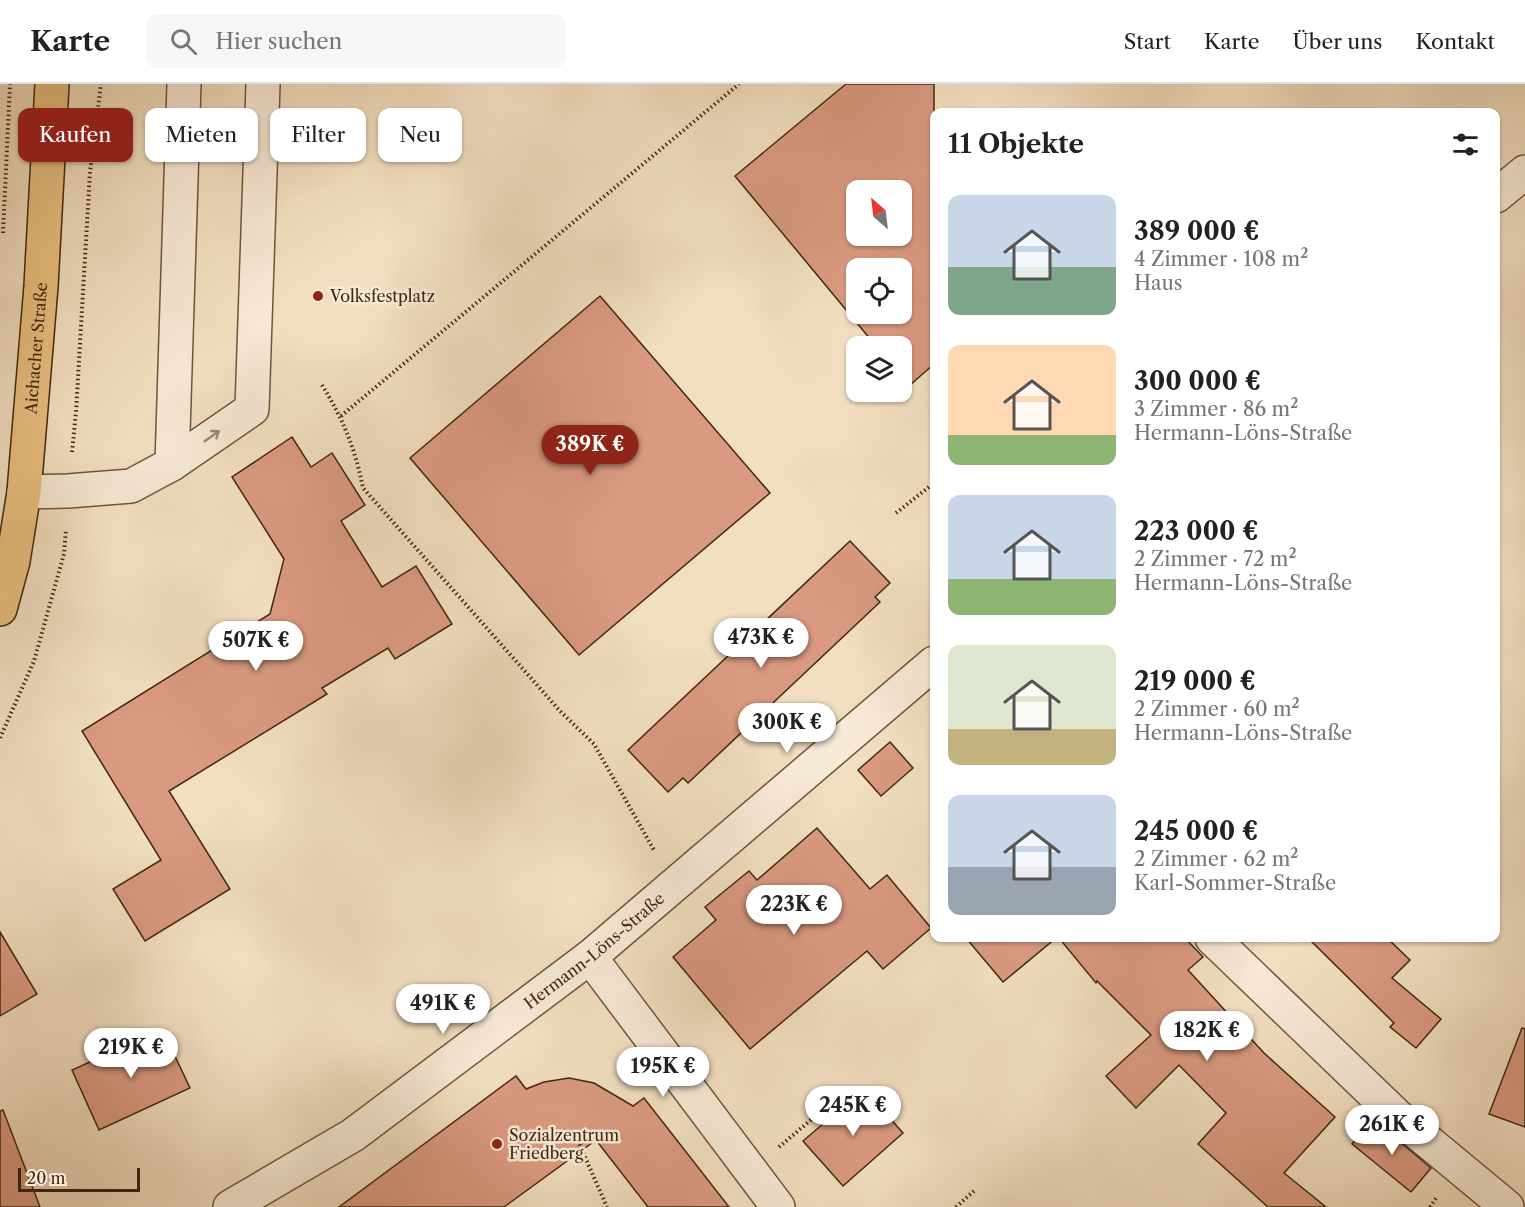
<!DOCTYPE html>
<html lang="de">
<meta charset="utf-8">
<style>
body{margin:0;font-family:"Libre Caslon Text",serif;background:#f6f6f6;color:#222;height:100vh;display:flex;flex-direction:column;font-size:22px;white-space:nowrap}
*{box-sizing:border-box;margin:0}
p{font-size:20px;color:#767676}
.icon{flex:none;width:33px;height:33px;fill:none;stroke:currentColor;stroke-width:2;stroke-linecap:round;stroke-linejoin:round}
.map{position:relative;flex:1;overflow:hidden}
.sheet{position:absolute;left:930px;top:24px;width:570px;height:834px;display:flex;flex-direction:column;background:#fff;border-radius:12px;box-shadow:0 2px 4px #0004}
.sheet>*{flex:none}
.guide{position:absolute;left:18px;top:24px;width:570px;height:54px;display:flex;gap:12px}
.needle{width:39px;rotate:332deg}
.fabs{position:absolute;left:846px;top:96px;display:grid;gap:12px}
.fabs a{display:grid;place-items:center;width:66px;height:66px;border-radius:12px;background:#fff;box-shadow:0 2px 4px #0004;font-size:30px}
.scale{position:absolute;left:18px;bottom:15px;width:122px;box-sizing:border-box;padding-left:6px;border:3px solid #422710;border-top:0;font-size:16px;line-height:21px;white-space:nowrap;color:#422710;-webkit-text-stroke:4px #f7ead7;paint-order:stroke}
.price{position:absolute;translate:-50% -51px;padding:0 14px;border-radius:21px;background:#fff;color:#222;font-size:20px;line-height:39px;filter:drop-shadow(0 2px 3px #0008)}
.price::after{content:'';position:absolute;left:50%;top:36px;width:18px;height:14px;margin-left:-9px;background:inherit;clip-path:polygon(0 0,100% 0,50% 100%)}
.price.active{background:#8f2418;color:#fff}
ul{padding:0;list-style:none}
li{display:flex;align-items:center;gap:18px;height:150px;padding:0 18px}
li span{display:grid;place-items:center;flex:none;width:168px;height:120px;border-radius:12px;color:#555}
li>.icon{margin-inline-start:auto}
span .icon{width:72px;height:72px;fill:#fffc;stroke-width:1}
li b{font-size:26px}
h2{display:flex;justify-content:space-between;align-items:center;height:72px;padding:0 18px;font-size:26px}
.chip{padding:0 21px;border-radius:12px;background:#fff;box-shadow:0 2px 4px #0004;font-size:21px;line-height:54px}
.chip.active{background:#8f2418;color:#fff}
header{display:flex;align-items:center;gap:36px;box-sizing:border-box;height:84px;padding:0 30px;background:#fff;border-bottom:2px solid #e0e0e0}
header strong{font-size:28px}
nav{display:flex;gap:33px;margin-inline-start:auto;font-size:21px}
.search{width:420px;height:54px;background:#f6f6f6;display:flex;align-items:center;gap:15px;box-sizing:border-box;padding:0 21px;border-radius:12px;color:#767676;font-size:22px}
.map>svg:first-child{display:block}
</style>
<header>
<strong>Karte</strong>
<div class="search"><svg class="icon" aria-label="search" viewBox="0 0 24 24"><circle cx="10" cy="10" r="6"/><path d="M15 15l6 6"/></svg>Hier suchen</div>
<nav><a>Start</a><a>Karte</a><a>Über uns</a><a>Kontakt</a></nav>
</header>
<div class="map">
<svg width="1525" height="1123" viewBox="0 0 1525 1123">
<rect width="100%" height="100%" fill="#f2dfc1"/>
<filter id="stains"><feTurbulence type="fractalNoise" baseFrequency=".00333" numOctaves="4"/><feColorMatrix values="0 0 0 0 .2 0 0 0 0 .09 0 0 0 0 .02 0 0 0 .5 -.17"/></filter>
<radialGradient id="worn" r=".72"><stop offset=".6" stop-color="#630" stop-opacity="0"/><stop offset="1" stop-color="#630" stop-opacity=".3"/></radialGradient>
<!-- building -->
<g fill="#da9a81" stroke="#422710" stroke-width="1.5" fill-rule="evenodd">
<path d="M846,0h88v280l-32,28v-46h-26l-141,-170zM856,106h46v46h-46zM856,184h46v46h-46z"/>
<path d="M600,212l170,197 -191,162 -169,-197z"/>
<path d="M292,353l19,30 21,-14 33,52 -24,16 41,66 34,-21 36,58 -57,35 -7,-11 -66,40 5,6 -158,97 61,98 -85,52 -32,-52 48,-29 -79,-129 188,-117 14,-55 -52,-82z"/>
<path d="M850,457l40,42 -15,14 5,5 -192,181 -5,-5 -15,14 -40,-42z"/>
<path d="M890,658l23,26 -32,28 -23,-26z"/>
<path d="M817,744l53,61 17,-14 44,53 -48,41 -16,-18 -117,98 -77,-92 43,-37 -11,-13 44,-36 8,9z"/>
<path d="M0,848l37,62 -37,22z"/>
<path d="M966,854h90l-53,44z"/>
<path d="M1059,854h126l18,19 -15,13 76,83 71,64 -51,56 42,34h-58l-70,-63 28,-31 -47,-48 -43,43 -30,-32 45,-41 -54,-54 -1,2z"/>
<path d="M1308,854h79l23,22 -18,18 49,41 -25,29 -26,-21 4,-4z"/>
<path d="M1522,944l3,1v98l-36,-13z"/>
<path d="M162,945l28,59 -91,42 -27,-60z"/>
<path d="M516,992l10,13 18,-7 25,-4 25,5 39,23 11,-8 85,109h-81l-52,-67 -92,67h-165z"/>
<path d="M864,1005l39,44 -60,53 -40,-45z"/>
<path d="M3,1026l37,97h-40v-96z"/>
<path d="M1373,1035l58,49 -20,24 -59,-48z"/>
</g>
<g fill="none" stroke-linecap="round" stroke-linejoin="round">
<defs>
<g id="minor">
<path d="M1496,112l29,-24"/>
<path d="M172,380l12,-380"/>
<path d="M24,408l44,-1 63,-5 41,-22 80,-55 11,-325"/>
<path d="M1212,854l184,177 111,92"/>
<path d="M590,873l188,250"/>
<path id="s1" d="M230,1123l123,-72 237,-178 344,-294"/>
</g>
<g id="major">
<path id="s2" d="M0,525l13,-48 11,-69 17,-206 11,-202"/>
</g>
</defs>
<!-- minor casing -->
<use href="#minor" stroke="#6e553c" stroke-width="36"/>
<!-- major casing -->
<use href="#major" stroke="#422710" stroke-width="36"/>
<!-- path -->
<g stroke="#422710" stroke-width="4" stroke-dasharray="1.5 3" stroke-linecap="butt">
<path d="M3,149l7,-149"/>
<path d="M322,301c21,34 33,63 41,103l197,223 34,33 61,108"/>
<path d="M341,332l398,-332"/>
<path d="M72,368l4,-40 14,-240 11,-88"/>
<path d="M896,429l38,-30"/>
<path d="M0,654l34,-77 30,-107 2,-25"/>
<path d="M574,1048l33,75"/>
<path d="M779,1063l59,-50"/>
<path d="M956,1123l19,-17"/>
<path d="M1430,1123l7,-10"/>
</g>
<!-- minor -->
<use href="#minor" stroke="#f7ead7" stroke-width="33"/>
<!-- major -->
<use href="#major" stroke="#e9c080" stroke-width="33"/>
</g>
<!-- one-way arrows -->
<defs><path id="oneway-shaft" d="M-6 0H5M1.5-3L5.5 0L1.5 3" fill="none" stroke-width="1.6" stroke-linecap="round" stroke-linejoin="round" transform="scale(1.5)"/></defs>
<use stroke="#9c8874" href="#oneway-shaft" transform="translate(212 352) rotate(-35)"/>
<!-- markers -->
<g fill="#8f2418" stroke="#f7ead7" stroke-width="2">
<circle cx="318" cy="212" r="6"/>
<circle cx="497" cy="1060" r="6"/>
</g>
<g text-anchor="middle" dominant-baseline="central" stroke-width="5" stroke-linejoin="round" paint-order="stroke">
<!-- poi labels -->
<g font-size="16" fill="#422710" stroke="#f7ead7" text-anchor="start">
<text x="330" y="212">Volksfestplatz</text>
<text x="509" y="1051">Sozialzentrum<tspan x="509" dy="18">Friedberg</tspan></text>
</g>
<!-- street labels -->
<g font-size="16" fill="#422710" stroke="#f7ead7">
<text stroke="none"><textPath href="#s2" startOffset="264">Aichacher Straße</textPath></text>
<text stroke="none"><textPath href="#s1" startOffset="446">Hermann-Löns-Straße</textPath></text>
</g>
</g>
<rect width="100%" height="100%" filter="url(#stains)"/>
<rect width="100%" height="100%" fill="url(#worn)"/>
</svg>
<div class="fabs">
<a><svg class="needle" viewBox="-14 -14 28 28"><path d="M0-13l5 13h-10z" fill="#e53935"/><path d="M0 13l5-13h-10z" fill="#767676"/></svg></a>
<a><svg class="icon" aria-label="locate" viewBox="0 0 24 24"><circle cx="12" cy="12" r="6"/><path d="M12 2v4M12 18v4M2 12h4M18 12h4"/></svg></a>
<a><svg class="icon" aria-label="layers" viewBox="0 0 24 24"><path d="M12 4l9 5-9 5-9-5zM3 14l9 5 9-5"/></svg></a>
</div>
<div class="scale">20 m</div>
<b class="price active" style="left:590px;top:392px">389K €</b>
<b class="price" style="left:761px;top:585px">473K €</b>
<b class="price" style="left:256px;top:588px">507K €</b>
<b class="price" style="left:787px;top:670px">300K €</b>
<b class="price" style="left:794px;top:852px">223K €</b>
<b class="price" style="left:443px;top:951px">491K €</b>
<b class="price" style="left:1207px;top:978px">182K €</b>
<b class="price" style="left:131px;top:995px">219K €</b>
<b class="price" style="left:663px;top:1014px">195K €</b>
<b class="price" style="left:853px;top:1053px">245K €</b>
<b class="price" style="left:1392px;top:1072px">261K €</b>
<div class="guide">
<a class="chip active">Kaufen</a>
<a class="chip">Mieten</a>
<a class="chip">Filter</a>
<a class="chip">Neu</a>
</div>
<section class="sheet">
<h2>11 Objekte<svg class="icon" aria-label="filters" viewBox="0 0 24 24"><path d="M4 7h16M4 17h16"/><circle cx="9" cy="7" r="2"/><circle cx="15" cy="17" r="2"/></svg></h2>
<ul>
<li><span style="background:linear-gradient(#c9d6e8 60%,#7fa58c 0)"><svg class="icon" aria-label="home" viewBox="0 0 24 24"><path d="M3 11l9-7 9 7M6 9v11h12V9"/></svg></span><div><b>389 000 €</b><p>4 Zimmer · 108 m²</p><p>Haus</p></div></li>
<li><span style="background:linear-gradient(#ffd9b3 75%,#8fb573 0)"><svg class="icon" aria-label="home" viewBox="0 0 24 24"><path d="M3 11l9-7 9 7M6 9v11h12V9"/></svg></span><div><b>300 000 €</b><p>3 Zimmer · 86 m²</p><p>Hermann-Löns-Straße</p></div></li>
<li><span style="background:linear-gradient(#c9d6e8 70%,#8fb573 0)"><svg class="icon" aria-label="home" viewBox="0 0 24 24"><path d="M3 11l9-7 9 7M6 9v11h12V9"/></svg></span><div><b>223 000 €</b><p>2 Zimmer · 72 m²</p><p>Hermann-Löns-Straße</p></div></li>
<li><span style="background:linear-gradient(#dfe7d0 70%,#c2b280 0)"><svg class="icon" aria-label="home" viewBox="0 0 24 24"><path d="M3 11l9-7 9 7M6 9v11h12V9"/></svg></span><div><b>219 000 €</b><p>2 Zimmer · 60 m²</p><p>Hermann-Löns-Straße</p></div></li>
<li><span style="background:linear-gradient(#c9d6e8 60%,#9aa5b1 0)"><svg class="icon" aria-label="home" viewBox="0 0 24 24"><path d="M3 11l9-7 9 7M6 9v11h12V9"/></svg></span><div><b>245 000 €</b><p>2 Zimmer · 62 m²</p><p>Karl-Sommer-Straße</p></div></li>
</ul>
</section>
</div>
